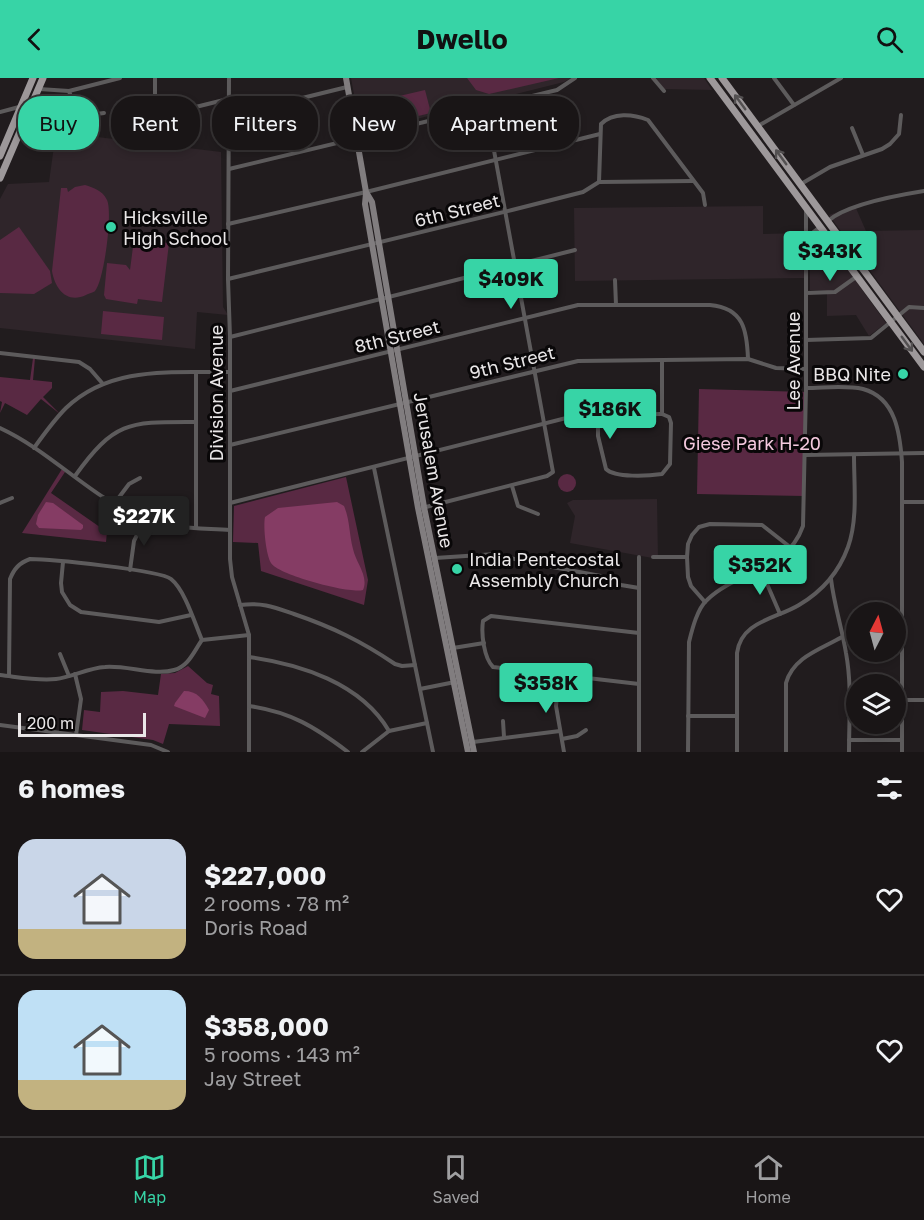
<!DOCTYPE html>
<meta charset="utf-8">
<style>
body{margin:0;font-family:"Golos Text",sans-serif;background:#221e1f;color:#f1f3f6;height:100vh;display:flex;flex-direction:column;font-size:22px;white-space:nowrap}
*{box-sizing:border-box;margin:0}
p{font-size:20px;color:#9f9fa1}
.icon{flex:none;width:33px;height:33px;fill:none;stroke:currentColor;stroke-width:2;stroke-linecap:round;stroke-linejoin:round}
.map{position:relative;height:674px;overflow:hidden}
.sheet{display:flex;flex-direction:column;background:#191516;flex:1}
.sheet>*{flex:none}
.guide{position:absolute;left:18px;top:18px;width:600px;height:54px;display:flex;gap:12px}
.needle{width:39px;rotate:6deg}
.fabs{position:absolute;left:846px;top:524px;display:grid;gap:12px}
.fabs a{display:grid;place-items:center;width:60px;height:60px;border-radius:50%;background:#191516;box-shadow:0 3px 9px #0003,0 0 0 2px #373435;font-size:30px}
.scale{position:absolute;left:18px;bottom:15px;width:128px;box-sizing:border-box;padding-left:6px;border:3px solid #eae7e8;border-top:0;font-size:16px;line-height:21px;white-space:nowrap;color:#eae7e8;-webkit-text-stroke:4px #090708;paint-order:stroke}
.price{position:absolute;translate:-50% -51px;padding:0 14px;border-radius:6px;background:#37d4a6;color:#111;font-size:20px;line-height:39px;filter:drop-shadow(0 2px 3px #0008)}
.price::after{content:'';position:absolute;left:50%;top:36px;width:18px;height:14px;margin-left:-9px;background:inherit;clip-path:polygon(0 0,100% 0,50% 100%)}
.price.active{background:#222;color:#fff}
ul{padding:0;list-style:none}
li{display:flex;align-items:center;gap:18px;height:150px;padding:0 18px}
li+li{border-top:2px solid #373435}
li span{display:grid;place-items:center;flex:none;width:168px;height:120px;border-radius:18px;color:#555}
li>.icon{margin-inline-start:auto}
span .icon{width:72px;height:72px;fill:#fffc;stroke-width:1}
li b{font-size:26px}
h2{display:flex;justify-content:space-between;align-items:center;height:72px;padding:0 18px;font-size:26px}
.chip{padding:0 21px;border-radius:24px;background:#191516;box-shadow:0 3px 9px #0003,0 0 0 2px #373435;font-size:21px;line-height:54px}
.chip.active{background:#37d4a6;color:#111}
header{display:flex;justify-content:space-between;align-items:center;height:78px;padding:0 18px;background:#37d4a6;color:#111;font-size:27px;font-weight:700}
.tab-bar{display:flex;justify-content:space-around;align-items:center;height:84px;border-top:2px solid #373435;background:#191516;font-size:16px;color:#9f9fa1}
.tab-bar a{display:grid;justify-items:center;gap:3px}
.tab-bar .active{color:#37d4a6}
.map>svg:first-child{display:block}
</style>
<header><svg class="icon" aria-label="back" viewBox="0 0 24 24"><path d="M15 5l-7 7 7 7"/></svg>Dwello<svg class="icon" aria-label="search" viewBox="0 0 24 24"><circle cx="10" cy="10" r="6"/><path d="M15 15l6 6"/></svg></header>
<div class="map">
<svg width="924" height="674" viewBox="0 0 924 674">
<rect width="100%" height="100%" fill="#211c1e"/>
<!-- built -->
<g fill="#2f252a">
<path d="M351,0h220l-7,4 -203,51z"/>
<path d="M656,0h48l8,12 -48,-1z"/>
<path d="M56,54l165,20 2,155 5,8 -31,-3 -2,37 -195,-21v-129l8,-15 41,-2z"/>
<path d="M763,128v28l40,-1 1,45 -229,3 -1,-73z"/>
<path d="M855,128l11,25 58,-1v114l-95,-129z"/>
<path d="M825,160l61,85 -17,13 -13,-21 -29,1v-25l-17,-1v-51z"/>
<path d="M657,421l1,60 -88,-16 5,-27 -8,-13 6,-3z"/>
</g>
<!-- green -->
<g fill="#592943">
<path d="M467,0h92l-70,16 -13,-4z"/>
<path d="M425,12l6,23 -30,7 -6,-23z"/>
<path d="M85,107c9,3 17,5 22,15 6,12 -3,81 -12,91 -1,1 -7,3 -9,4 -19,9 -31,-6 -34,-24l9,-83h6l1,4 7,-5z"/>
<path d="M19,149l31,44 2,12 -18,11 -34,-1v-53z"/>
<path d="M134,161l35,4 -7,59 -24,-3 -1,5 -31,-5 -2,-4 3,-32 19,2 4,5z"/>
<path d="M103,233l61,6 -2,23 -61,-6z"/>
<path d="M33,280h2l-2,22 19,2v6l-9,9 17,17 -19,-15 -14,16 -22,-12 -5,10 2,-11 -2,-1v-24l30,3z"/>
<path d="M699,311l107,3 -2,104 -107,-2z"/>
<path d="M62,391l3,3 -14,21 56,39 -1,10 -84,-9z"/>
<circle cx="567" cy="405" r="9"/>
<path d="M346,399l22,103 -4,25 -103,-34 -3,-28 -25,-1 1,-36z"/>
<path d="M188,588l19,17 6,2 -2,9 8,2 1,30 -51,-2 -6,20 -10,-4 -71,-10 2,-20 16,2 1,-20 22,-1 35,4 3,-21 14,-1z"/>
</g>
<!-- water -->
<g fill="#853c64">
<path d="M46,424l7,1 30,22v3l-2,2 -42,-2 -3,-4 2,-9z"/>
<path d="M337,424l7,4c6,14 5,28 9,43 3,14 16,27 10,41 -13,4 -85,-15 -92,-27 -5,-8 -8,-37 -6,-46l13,-9z"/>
<path d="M184,613c13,0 19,8 25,19l-4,8 -31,-12 1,-3z"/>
</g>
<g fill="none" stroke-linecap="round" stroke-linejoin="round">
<!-- minor -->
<g stroke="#5d5b5c" stroke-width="4">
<path d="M229,0l-1,201 2,58v222l2,18 17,58v117"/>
<path d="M653,0l11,13"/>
<path d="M774,0l20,27"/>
<path d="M39,11l30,2 51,-13"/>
<path d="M69,13l7,21 13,3 15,-2"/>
<path d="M0,34l19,-5"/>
<path d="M229,38l118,-29"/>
<path d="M155,39l73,-18"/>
<path d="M758,48l83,-48"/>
<path d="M852,50l11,27"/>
<path d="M155,63v-63"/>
<path d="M229,91l328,-79 18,-12"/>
<path d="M599,104l2,-58c12,-12 32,-10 47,-4l55,73 2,12"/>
<path d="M801,106l29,-17 52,-18 8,-5 9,-10 2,-19"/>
<path d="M828,143c19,-17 71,-26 96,-30"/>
<path d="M228,146l138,-32 234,-58"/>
<path d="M807,159l13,-10"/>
<path d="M228,201l284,-69 71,-18 16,-10 94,-1"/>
<path d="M615,202l1,25"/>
<path d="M806,215l29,-1 21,-15"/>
<path d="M230,259l345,-87"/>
<path d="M806,262l65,-2 38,-31 15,1"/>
<path d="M0,275l79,9 11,7 13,15"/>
<path d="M662,283v53"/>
<path d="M806,310c18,0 39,-3 57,1 33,9 37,45 39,73v290"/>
<path d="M230,313l348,-86h132c34,3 37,26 38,54"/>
<path d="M598,336v22l8,33c9,9 42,7 56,5l8,-10 1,-41 -2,-6 -7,-3"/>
<path d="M0,350c52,24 91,70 144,91 26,10 58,9 86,11"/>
<path d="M230,367l348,-84 170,-2 28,9 30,1"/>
<path d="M34,370c10,-14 20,-28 32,-40 45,-43 106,-35 163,-36"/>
<path d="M805,377l119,-2"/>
<path d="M374,390l59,284"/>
<path d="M75,398c40,-56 55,-54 120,-54"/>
<path d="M512,408l6,20 20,8"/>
<path d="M902,424h22"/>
<path d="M0,425l12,-5"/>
<path d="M230,425l348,-88 84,-1"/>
<path d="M114,426l15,-20 11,-6"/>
<path d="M422,430l125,-32 6,-4 -67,-365"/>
<path d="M196,449v-154"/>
<path d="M639,479v195"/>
<path d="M653,479h34"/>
<path d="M435,480l61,-4 30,8 80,15 15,8 18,3"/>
<path d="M63,484l-2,21 1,9 8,13 11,7 78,10 32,-7"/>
<path d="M130,492l4,-29 11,-22"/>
<path d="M761,492l19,44"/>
<path d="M831,501c3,26 11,49 15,74 6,32 3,66 3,99"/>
<path d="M705,524l-14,-16 -3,-9 -1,-20 1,-13 4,-9 7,-8 11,-3 52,1 28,22"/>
<path d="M240,527c22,-3 34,2 54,9 38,13 67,27 101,50l7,2 13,-1"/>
<path d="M639,555l-148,-17 -8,5c-2,13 1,37 10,46l146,17"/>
<path d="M453,570l31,-5"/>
<path d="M60,576l9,22"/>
<path d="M249,579c51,7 112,26 140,74"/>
<path d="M75,596l6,25 -5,36"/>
<path d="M0,597c18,2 37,6 56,4 16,-2 32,-11 49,-12 21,-2 50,9 69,3 15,-4 20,-19 28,-30l47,-5"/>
<path d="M559,597l-3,31 8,46"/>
<path d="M9,598l1,-97c4,-10 9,-16 20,-20 19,0 130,11 141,20 14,11 24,45 31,61"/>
<path d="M420,611l35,-7"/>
<path d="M902,622h22"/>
<path d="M249,628c42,6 66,21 99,46"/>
<path d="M688,638h49"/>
<path d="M503,643l1,16"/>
<path d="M0,647l151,20 17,7"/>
<path d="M562,661l15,-3 9,-6"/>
<path d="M849,662h53"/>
<path d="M473,664l87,-11"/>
<path d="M362,674l27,-21 38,-8"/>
<path d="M688,674l1,-110c3,-12 8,-33 18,-42 31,-30 80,-28 96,-74l3,-138v-178"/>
<path d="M737,674v-99c4,-32 39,-34 62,-48 22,-13 40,-33 49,-58 10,-28 6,-62 6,-91"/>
<path d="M786,674v-69c7,-26 35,-34 56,-46"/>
</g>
<!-- secondary -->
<g stroke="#817d7f" stroke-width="6">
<path d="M346,0l20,114 6,10 52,305 50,245"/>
<path d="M366,115l-1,11 53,304 50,244"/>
</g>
<!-- primary -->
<g stroke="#9d989a" stroke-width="7">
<path d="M710,0l214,289"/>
<path d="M722,0l202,274"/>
<path d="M0,78l33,-78"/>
<path d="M0,100l43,-100"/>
</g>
</g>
<!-- one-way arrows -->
<defs><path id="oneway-shaft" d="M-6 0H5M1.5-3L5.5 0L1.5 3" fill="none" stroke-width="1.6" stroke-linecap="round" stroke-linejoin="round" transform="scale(1.5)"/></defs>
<g stroke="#535051">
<use href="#oneway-shaft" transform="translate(740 24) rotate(-126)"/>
<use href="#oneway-shaft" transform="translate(781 79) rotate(-126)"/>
<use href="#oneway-shaft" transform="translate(907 266) rotate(54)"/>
</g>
<!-- markers -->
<g fill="#37d4a6" stroke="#090708" stroke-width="2">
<circle cx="111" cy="149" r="6"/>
<circle cx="903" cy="296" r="6"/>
<circle cx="457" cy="491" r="6"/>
</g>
<g text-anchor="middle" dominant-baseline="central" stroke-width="6" stroke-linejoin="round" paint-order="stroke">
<!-- street labels -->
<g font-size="18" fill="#eae7e8" stroke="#090708">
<text transform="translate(457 132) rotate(-14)">6th Street</text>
<text transform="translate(397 258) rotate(-14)">8th Street</text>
<text transform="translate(793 283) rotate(-90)">Lee Avenue</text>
<text transform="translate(512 284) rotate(-14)">9th Street</text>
<text transform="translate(216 315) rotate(-90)">Division Avenue</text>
<text transform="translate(434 392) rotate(80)">Jerusalem Avenue</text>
</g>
<!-- poi labels -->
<g font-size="18" fill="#eae7e8" stroke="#090708" text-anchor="start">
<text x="123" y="139">Hicksville<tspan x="123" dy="21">High School</tspan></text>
<text x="891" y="296" text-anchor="end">BBQ Nite</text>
<text x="469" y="481">India Pentecostal<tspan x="469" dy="21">Assembly Church</tspan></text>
</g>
<!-- park labels -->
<g font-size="18" fill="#f5c9de" stroke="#090708">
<text x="752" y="365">Giese Park H-20</text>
</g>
</g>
</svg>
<div class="fabs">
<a><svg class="needle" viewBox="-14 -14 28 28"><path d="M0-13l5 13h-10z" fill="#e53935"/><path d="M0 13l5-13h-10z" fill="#9f9fa1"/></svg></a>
<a><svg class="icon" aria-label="layers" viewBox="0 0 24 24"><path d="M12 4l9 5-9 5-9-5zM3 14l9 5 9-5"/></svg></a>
</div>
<div class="scale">200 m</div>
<b class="price" style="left:830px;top:204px">$343K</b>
<b class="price" style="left:511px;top:232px">$409K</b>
<b class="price" style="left:610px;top:362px">$186K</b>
<b class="price active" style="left:144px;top:469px">$227K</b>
<b class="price" style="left:760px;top:518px">$352K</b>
<b class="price" style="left:546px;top:636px">$358K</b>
<div class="guide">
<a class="chip active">Buy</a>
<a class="chip">Rent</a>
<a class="chip">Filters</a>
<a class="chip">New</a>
<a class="chip">Apartment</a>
</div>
</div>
<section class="sheet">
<h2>6 homes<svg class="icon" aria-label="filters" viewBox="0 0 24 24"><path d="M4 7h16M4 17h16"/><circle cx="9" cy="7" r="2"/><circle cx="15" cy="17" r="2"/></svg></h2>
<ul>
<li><span style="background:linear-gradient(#c9d6e8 75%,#c2b280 0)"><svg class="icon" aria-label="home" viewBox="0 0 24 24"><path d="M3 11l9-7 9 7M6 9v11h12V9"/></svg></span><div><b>$227,000</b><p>2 rooms · 78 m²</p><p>Doris Road</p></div><svg class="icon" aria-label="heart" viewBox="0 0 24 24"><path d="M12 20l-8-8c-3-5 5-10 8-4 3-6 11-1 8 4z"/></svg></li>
<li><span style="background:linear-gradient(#bfe0f5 75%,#c2b280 0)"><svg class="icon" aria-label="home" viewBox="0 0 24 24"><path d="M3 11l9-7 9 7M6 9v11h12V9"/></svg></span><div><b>$358,000</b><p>5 rooms · 143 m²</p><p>Jay Street</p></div><svg class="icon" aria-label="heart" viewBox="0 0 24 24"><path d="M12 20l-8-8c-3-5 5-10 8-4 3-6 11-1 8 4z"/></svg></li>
</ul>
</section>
<nav class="tab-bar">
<a class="active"><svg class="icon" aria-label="map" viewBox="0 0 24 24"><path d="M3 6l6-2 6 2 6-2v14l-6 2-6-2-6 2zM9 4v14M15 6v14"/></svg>Map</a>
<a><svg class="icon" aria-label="saved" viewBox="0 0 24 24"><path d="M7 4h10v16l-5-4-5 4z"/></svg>Saved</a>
<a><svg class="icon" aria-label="home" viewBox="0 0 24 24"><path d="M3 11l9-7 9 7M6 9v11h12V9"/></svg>Home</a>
</nav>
